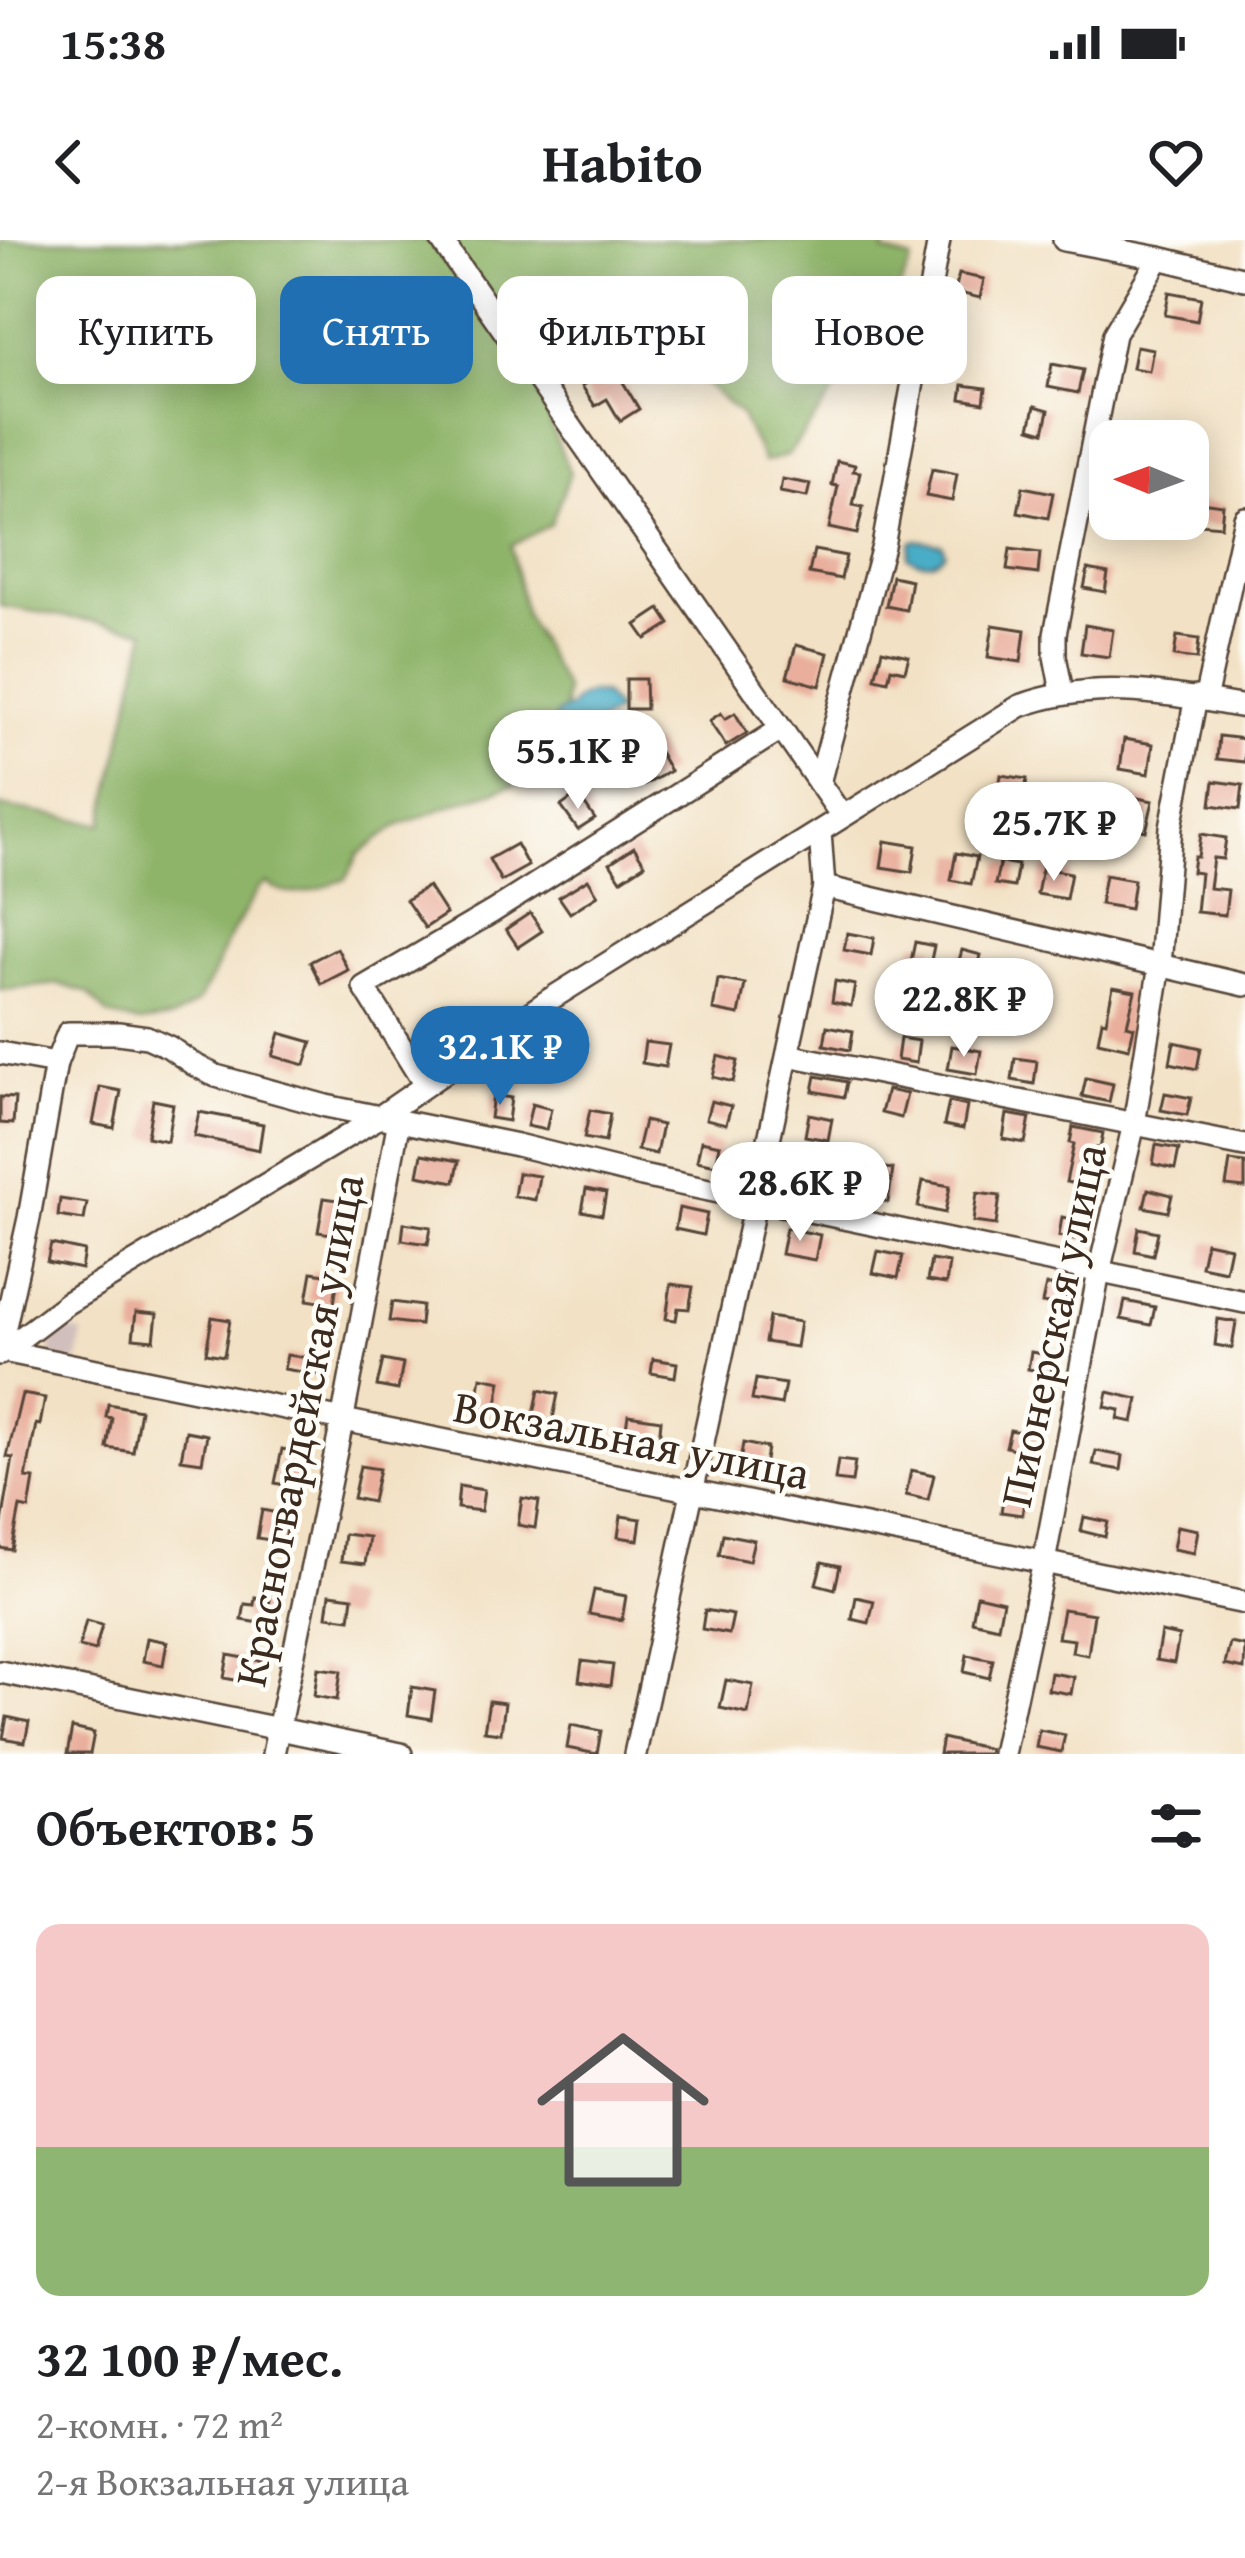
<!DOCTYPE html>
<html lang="ru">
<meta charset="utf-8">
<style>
body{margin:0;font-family:"Gentium Book Plus",serif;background:#f2f2f2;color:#202124;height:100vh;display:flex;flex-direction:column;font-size:45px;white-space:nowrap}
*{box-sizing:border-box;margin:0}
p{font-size:39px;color:#757577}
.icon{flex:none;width:66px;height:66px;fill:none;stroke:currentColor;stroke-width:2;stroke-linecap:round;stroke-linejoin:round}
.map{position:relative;height:1514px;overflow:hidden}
.side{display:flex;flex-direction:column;background:#fff;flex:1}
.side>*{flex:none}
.guide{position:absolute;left:36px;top:36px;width:1173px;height:108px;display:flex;gap:24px}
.needle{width:78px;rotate:271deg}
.tools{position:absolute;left:1089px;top:180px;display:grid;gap:24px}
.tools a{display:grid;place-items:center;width:120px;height:120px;border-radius:24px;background:#fff;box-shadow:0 6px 30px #0003;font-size:60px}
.price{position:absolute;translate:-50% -102px;padding:0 27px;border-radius:42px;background:#fff;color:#222;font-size:39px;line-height:78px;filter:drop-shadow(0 3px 6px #0008)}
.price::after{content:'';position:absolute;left:50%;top:72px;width:36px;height:27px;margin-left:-18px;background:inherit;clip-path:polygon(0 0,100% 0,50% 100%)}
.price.active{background:#1f6fb2;color:#fff}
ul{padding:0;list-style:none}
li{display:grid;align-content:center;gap:24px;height:636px;padding:0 36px}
li span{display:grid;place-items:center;height:372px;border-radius:24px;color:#555}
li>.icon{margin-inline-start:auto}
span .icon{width:216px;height:216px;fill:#fffc;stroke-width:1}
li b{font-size:51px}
h2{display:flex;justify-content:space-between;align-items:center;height:144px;padding:0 36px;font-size:51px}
.pill{padding:0 42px;border-radius:24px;background:#fff;box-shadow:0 6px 30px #0003;font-size:42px;line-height:108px}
.pill.active{background:#1f6fb2;color:#fff}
.status{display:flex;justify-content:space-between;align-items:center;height:84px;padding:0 60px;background:#fff;direction:ltr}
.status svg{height:33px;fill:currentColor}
header{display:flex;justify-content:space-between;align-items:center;height:156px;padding:0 36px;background:#fff;font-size:54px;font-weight:600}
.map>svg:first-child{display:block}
</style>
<div class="status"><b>15:38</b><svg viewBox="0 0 49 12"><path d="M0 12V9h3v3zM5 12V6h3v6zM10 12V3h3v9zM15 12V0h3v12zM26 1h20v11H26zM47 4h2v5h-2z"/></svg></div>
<header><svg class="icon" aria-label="back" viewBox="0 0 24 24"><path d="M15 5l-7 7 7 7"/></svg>Habito<svg class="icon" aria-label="heart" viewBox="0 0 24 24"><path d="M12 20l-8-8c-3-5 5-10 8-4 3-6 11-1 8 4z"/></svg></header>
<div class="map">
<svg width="1245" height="1514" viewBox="0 0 1245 1514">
<rect width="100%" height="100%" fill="#fdfcf7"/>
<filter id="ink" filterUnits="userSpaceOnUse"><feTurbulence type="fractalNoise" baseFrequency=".00833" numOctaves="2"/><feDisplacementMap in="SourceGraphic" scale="24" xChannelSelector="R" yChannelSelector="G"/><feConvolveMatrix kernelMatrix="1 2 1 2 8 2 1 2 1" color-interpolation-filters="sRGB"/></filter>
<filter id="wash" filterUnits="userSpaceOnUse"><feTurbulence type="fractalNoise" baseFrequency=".004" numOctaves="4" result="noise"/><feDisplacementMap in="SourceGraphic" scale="48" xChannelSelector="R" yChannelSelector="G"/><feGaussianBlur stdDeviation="2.7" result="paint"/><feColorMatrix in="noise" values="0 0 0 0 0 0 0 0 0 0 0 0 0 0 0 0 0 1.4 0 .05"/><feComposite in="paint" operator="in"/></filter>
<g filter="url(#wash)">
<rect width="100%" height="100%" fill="#f2e1c4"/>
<!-- industrial -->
<path fill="#d1bfbd" d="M54,1088l29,5 -5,30 -29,-5z"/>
<!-- forest -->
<path fill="#8eb469" stroke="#646f44" stroke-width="3" d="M0,0h887l-3,12 28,8 -14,32 -24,15 -39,84 -47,64 -24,7 -24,-48 -64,-55 -34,-36 -22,8 -68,39 -1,56 19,47 -19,51 -40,22 14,69 40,74 -2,63 -50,34 -48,14 -68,26 -38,28 -13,25c-27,9 -55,25 -79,4l-8,5 -33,55 -12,30 -17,30 -26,16 -32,4 -31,-8 -20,-22 -29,-9 -59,6v-184l103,18 43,-194 -146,-24z"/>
<!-- water -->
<g fill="#48adc7" stroke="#426c72" stroke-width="3">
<path d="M917,300l25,4 3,8c-8,13 -25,13 -37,5l3,-15z"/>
<path d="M592,453l11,1 15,17 -50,30 -13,-24 4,-5 12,-5c4,-9 11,-12 21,-14z"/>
</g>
<g id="blocks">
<!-- building -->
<g fill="#e9ae9c">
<path d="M959,34l25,5 -4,19 -25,-6z"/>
<path d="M1169,52l32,6 -4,23 -32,-6z"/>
<path d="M1136,106l17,3 -4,22 -17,-3z"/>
<path d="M1052,124l31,6 -5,23 -30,-6z"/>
<path d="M614,127l25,42 -19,12 -13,-22 -12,7 -13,-20z"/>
<path d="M963,145l23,3 -2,15 -23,-4z"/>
<path d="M1035,166l14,4 -5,22 -14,-4z"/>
<path d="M837,221l18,4 -2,6 7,1 -7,33 10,2 -6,27 -28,-6 9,-42 -6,-1z"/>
<path d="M932,229l25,5 -5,27 -26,-5z"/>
<path d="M782,239l28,5 -3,13 -27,-5z"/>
<path d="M1023,247l30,6 -5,25 -30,-6z"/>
<path d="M1200,262l23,3 -2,21 -23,-2z"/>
<path d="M1010,309l30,4 -2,21 -31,-4z"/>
<path d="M814,310l32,6 -5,23 -32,-6z"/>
<path d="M1088,329l20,4 -3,19 -21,-4z"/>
<path d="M892,336l19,4 -5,30 -20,-4z"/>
<path d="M660,369l10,15 -24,15 -10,-14z"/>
<path d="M993,385l32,5 -4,32 -33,-5z"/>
<path d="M1085,385l28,5 -4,27 -28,-4z"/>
<path d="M1177,396l22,3 -2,20 -23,-3z"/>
<path d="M796,405l32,8 -8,33 -33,-9z"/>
<path d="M882,410l27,6 -4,15 -14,-3 -3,13 -13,-3z"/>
<path d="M626,439h19l1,30h-20z"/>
<path d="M721,473l4,6 10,-6 12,20 -21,13 -17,-25z"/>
<path d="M1219,496l26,3v23l-28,-3z"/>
<path d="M1124,499l29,5 -4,30 -29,-5z"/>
<path d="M654,503l16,28 -25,14 -15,-28z"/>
<path d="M1001,535l26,4 -4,21 -25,-5z"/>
<path d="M1214,541l29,4 -3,24 -29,-4z"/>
<path d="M578,554l17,25 -17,11 -17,-24z"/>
<path d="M1128,556l25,5 -7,30 -24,-5z"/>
<path d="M1201,594l25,4 -3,21 -10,-1 -4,30 19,2 -3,25 -29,-3 4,-39 -8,-1 2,-15h4z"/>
<path d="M885,601l31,5 -4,26 -31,-5z"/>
<path d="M516,604l12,22 -27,15 -12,-22z"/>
<path d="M634,607l11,17 -24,16 -11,-17z"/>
<path d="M956,613l21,4 -6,27 -20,-4z"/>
<path d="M1000,622l18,3 -4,22 -19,-3z"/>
<path d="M1042,628l29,5 -5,26 -29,-5z"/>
<path d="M1105,635l29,5 -4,29 -30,-5z"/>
<path d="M588,639l10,16 -28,18 -11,-16z"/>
<path d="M428,646l18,28 -21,14 -19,-28z"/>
<path d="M530,673l12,18 -24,16 -12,-18z"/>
<path d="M847,693l27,5 -3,17 -27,-5z"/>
<path d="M915,702l19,4 -4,19 -19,-4z"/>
<path d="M337,708l11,22 -27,14 -11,-22z"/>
<path d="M962,710l19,5 -8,31 -11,-3 2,-10 -8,-2z"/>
<path d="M1011,723l21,4 -5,29 -21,-4z"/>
<path d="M718,739l27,5 -6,31 -26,-5z"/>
<path d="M835,741l20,4 -4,21 -19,-4z"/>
<path d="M1113,747l22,4 -8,34 7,2 -5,21 -31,-7 4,-21 4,1z"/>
<path d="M827,786l26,5 -3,19 -26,-5z"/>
<path d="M280,793l32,9 -7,23 -32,-9z"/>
<path d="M900,798l19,3 -3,22 -19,-3z"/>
<path d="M645,802l24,3 -4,22 -23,-4z"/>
<path d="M1174,802l27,6 -4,21 -27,-6z"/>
<path d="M952,806l29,5 -4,23 -29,-5z"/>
<path d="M718,816l20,5 -5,21 -20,-5z"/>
<path d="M1015,818l22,3 -3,23 -22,-4z"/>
<path d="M816,836l31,6 -3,15 -31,-6z"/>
<path d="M1086,838l27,6 -4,18 -27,-6z"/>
<path d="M100,847l21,4 -7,37 -21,-4z"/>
<path d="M887,850l20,4 -6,24 -20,-5z"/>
<path d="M1165,853l26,5 -4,17 -26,-5z"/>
<path d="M493,855l18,3 -3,23 -18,-3z"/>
<path d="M0,857l15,1 -2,26 -13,-1z"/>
<path d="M153,860l20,4 -6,37 -20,-4z"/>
<path d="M711,861l20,5 -5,18 -20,-5z"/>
<path d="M949,862l18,4 -4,23 -19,-4z"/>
<path d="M532,864l19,5 -5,21 -19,-4z"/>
<path d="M590,870l20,4 -5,28 -21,-4z"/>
<path d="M199,872l64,12 -4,26 -65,-14z"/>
<path d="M809,874l23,5 -4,21 -23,-4z"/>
<path d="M1007,874l23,4 -5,25 -22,-4z"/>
<path d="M644,881l18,4 -6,29 -19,-4z"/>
<path d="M1073,887l30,6 -3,16 -3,-1 -8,38 -23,-4 8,-38 -4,-1z"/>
<path d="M701,901l19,4 -4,20 -19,-4z"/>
<path d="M1156,905l23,4 -4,20 -22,-5z"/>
<path d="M422,914l37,7 -4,21 -37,-7z"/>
<path d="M1230,921l15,2v25l-19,-2z"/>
<path d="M799,923l29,6 -4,20 -29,-5z"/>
<path d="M877,927l16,2 -5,33 -15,-2z"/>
<path d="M518,933l21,3 -4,24 -21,-4z"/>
<path d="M923,941l27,5 -5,27 -27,-6z"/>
<path d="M586,949l20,4 -4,22 -20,-4z"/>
<path d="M1148,949l24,6 -4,17 -24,-5z"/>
<path d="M977,953l23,3 -4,29 -23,-3z"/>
<path d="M324,958l28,4 -6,34 -28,-4z"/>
<path d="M60,959l27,4 -3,17 -26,-4z"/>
<path d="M679,968l28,6 -4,21 -28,-6z"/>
<path d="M1062,977l21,4 -3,19 -21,-4z"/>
<path d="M404,983l27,4 -3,17 -26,-4z"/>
<path d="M786,988l34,7 -5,25 -34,-6z"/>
<path d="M1139,988l19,4 -5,23 -18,-4z"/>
<path d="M1206,1002l24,5 -5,24 -24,-5z"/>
<path d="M51,1004l33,7 -3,18 -34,-7z"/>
<path d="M878,1011l25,5 -5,22 -25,-5z"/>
<path d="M931,1020l18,3 -3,21 -19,-3z"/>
<path d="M312,1032l26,4 -4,28 -27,-4z"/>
<path d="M671,1044l22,3 -4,22 -11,-1 -2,12 -10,-1z"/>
<path d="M1046,1045l22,3 -3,19 -23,-4z"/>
<path d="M1125,1061l30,6 -4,18 -30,-6z"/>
<path d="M392,1062l30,4 -2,19 -31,-4z"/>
<path d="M136,1072l21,2 -3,26 -21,-2z"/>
<path d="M212,1077l18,3 -6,36 -18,-3z"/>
<path d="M769,1077l31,5 -4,25 -31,-5z"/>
<path d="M1218,1079l18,3 -4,26 -17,-3z"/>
<path d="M1031,1112l23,4 -3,17 -23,-4z"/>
<path d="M287,1115l35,5 -2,15 -36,-6z"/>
<path d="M653,1119l24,4 -2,14 -24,-4z"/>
<path d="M383,1120l20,4 -5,26 -21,-4z"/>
<path d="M481,1137l20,4 -5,29 -20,-3z"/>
<path d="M756,1139l29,5 -4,21 -29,-5z"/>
<path d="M539,1150l19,4 -6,29 -19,-4z"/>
<path d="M1108,1152l30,7 -5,23 -15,-3 2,-9 -15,-3z"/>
<path d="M22,1154l23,4 -5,27 -4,-1 -10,54 8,1 -5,30 -9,-2 -8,43 -12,-2v-25h2l11,-65 -6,-1z"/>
<path d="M108,1164l32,6 -7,42 -26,-4 5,-30 -6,-1z"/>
<path d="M628,1175l33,5 -2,21 -19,-2 -1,11 -16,-2z"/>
<path d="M1010,1190l26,5 -4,18 -26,-6z"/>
<path d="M186,1191l21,4 -5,27 -21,-3z"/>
<path d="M743,1203l24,5 -3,19 -24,-5z"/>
<path d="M282,1209l23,5 -7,34 -23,-5z"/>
<path d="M1096,1211l27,5 -2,14 -28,-5z"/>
<path d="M838,1220l17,2 -3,20 -17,-2z"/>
<path d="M360,1226l19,3 -7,33 -19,-4z"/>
<path d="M911,1230l23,5 -6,25 -22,-5z"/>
<path d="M459,1246l25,4 -3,21 -24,-3z"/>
<path d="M1004,1253l21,3 -3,19 -21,-3z"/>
<path d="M522,1258l17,3 -4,27 -17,-3z"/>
<path d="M262,1270l26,5 -4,27 -27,-4z"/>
<path d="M621,1276l20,3 -3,21 -20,-3z"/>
<path d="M1084,1277l24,5 -3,15 -24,-6z"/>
<path d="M1177,1286l21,4 -4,23 -21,-4z"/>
<path d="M344,1294l25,3 -4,27 -24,-3z"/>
<path d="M723,1294l31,6 -5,21 -30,-6z"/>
<path d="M822,1322l18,4 -5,23 -19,-5z"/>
<path d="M594,1350l32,6 -4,24 -33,-6z"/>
<path d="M330,1354l23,3 -3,22 -23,-3z"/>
<path d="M977,1355l26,6 -5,26 -26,-6z"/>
<path d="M255,1357l15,3 -4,24 -24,-4 3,-16 9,1z"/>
<path d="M856,1357l18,4 -5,22 -17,-4z"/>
<path d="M1063,1369l31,5 -6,41 -16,-3 2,-12 -16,-2z"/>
<path d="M705,1370l28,5 -4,19 -27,-5z"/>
<path d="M86,1381l16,4 -7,26 -16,-4z"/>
<path d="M1161,1392l18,4 -5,27 -18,-3z"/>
<path d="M147,1398l20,4 -4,23 -20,-4z"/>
<path d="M1230,1403l15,3 -1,23 -19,-4z"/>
<path d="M228,1415l33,6 -4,23 -33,-6z"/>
<path d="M967,1415l26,5 -4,18 -25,-6z"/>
<path d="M582,1421l31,4 -3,21 -31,-5z"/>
<path d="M318,1428l23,3 -4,29 -23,-4z"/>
<path d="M1051,1433l23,4 -3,17 -23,-4z"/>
<path d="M726,1440l27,5 -5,29 -28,-6z"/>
<path d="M412,1447l23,4 -4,28 -23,-4z"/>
<path d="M489,1461l16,2 -4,30 -17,-2z"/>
<path d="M7,1477l22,5 -4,20 -22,-4z"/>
<path d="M571,1485l30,6 -4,23 -30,-6z"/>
<path d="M72,1488l22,5 -4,21h-23z"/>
<path d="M1039,1490l26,5 -4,17 -25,-5z"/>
<path d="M942,1498l47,11 -1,5h-49z"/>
</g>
</g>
</g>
<g filter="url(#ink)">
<use href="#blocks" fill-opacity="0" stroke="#564537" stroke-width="3"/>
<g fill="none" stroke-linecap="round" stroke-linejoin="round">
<defs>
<g id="minor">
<path d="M441,0l401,576"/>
<path d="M1064,0l95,18 86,21"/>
<path d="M1062,452l-7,-36v-22l59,-300 45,-76"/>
<path d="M1205,460l40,-182"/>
<path d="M819,543l64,-237 56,-306"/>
<path d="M824,647l421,98"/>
<path d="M0,813l56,10"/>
<path d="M788,815l457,91"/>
<path d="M425,845l-61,-98 128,-75 289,-183"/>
<path d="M0,1109l29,-131 27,-155 12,-30h50l29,4 22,10 24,17 23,12 110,30 191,39 125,31 603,126"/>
<path d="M3,1111l1242,252"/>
<path d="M0,1114l67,-51 314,-187 168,-116 471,-294c76,-28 148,-12 225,1"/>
<path d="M0,1432l401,82"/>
<path d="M273,1514l69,-332 57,-302"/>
<path d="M635,1514l189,-867 -4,-55"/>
<path d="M1003,1514l41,-192 55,-290 35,-148 26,-159 11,-138 25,-130"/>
</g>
</defs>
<!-- minor casing -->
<use href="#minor" stroke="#564537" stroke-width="26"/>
<!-- minor -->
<use href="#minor" stroke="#fff" stroke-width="21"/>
</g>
</g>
<g text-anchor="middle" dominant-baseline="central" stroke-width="9" stroke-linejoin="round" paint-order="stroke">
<!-- street labels -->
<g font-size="45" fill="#3b2a1e" stroke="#fdfcf7">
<text transform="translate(1052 1085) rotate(-78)">Пионерская улица</text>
<text transform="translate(298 1190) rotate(-79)">Красногвардейская улица</text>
<text transform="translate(632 1199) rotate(11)">Вокзальная улица</text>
</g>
</g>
</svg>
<div class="tools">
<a><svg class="needle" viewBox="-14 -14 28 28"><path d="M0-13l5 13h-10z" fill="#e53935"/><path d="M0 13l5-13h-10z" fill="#757577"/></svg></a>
</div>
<b class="price" style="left:578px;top:572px">55.1K ₽</b>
<b class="price" style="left:1054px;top:644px">25.7K ₽</b>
<b class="price" style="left:964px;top:820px">22.8K ₽</b>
<b class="price active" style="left:500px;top:868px">32.1K ₽</b>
<b class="price" style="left:800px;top:1004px">28.6K ₽</b>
<div class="guide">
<a class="pill">Купить</a>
<a class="pill active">Снять</a>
<a class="pill">Фильтры</a>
<a class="pill">Новое</a>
</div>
</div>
<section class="side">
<h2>Объектов: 5<svg class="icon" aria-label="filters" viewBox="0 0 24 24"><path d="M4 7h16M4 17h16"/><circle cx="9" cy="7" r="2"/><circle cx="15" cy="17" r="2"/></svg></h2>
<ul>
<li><span style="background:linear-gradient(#f6c9c9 60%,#8fb573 0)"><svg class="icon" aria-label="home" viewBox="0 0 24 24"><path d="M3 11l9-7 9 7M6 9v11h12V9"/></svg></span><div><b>32 100 ₽/мес.</b><p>2-комн. · 72 m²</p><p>2-я Вокзальная улица</p></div></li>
</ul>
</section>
